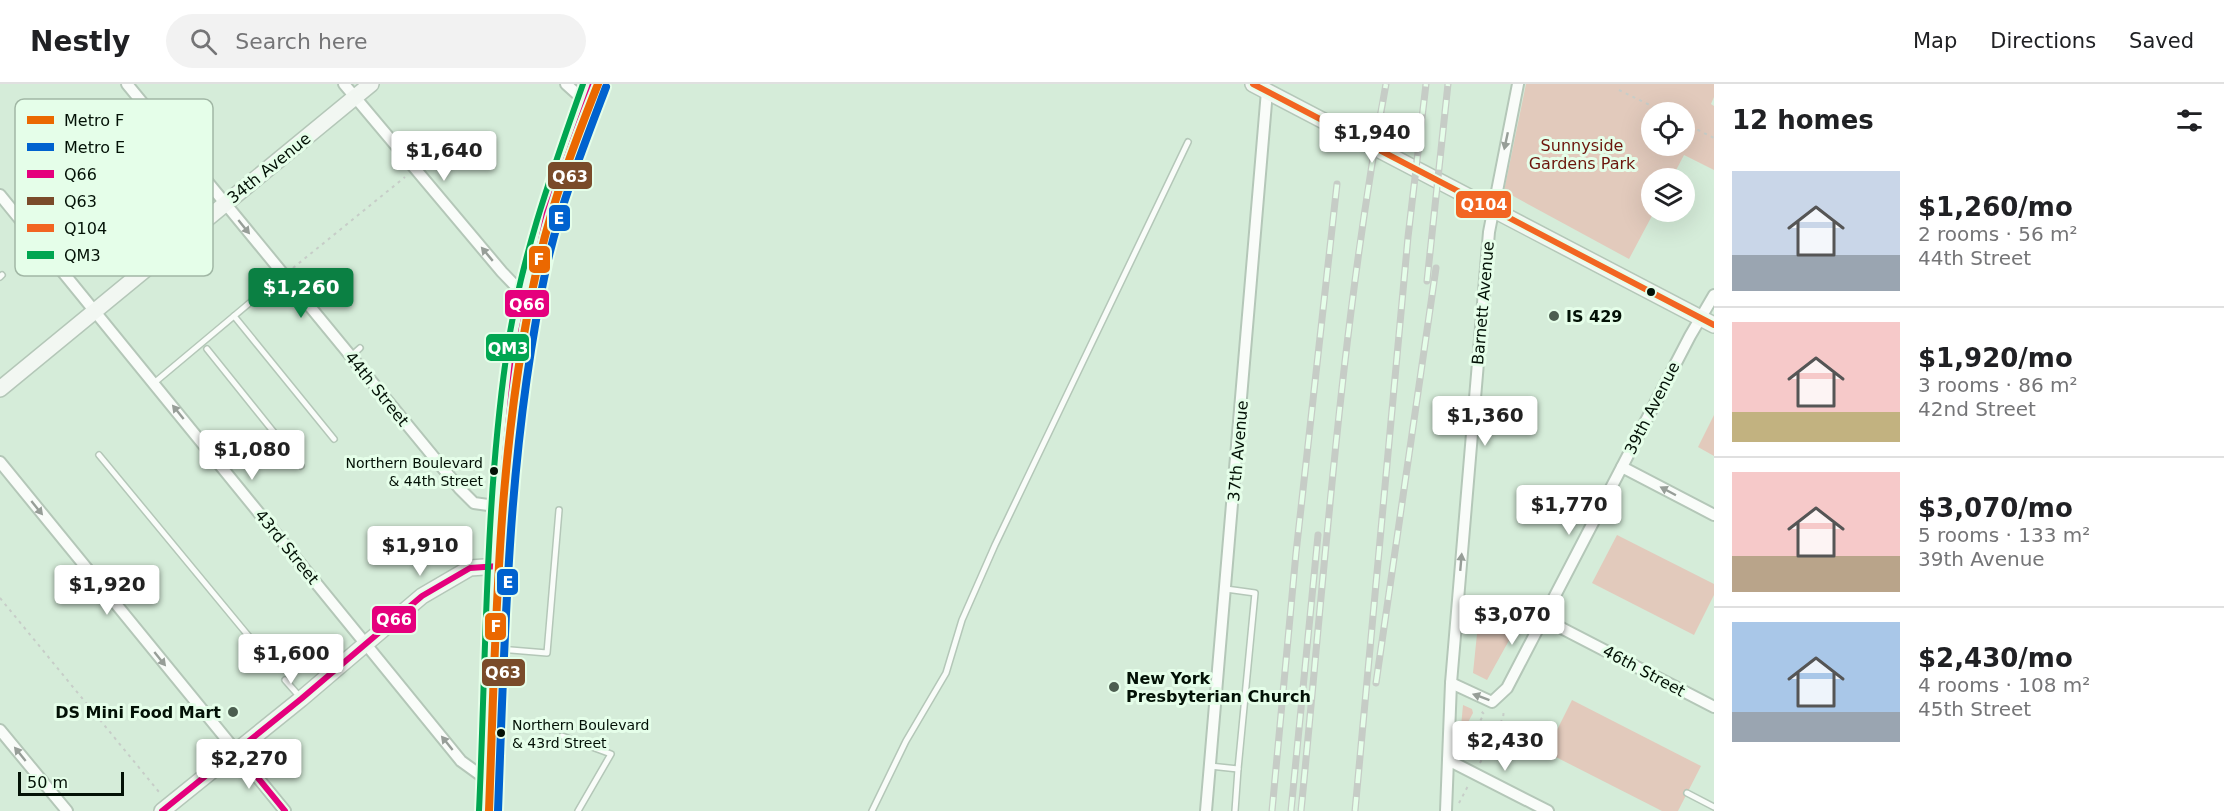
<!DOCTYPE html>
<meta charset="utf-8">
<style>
body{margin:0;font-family:"DejaVu Sans",sans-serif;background:#f2f2f2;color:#202124;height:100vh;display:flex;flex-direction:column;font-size:22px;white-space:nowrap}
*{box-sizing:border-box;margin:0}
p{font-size:20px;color:#757577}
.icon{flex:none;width:33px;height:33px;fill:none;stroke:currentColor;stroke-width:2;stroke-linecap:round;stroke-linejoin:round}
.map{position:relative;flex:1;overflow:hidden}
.drawer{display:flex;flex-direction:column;background:#fff;width:510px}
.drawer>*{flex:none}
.tools{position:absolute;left:1641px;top:18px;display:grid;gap:12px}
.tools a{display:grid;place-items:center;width:54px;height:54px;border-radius:50%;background:#fff;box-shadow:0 6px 24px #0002;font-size:30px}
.scale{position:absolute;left:18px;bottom:15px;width:106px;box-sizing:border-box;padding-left:6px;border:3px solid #031106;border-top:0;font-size:16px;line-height:21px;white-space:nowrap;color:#031106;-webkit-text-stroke:4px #e5fee9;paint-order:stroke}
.price{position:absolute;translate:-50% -51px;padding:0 14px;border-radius:6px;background:#fff;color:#222;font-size:20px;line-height:39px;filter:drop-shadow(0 2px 3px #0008)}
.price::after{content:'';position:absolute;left:50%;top:36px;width:18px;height:14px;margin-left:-9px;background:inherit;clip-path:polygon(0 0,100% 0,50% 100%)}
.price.on{background:#0b8043;color:#fff}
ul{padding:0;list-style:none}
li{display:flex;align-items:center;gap:18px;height:150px;padding:0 18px}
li+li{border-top:2px solid #e0e0e0}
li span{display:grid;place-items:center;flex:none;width:168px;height:120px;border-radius:0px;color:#555}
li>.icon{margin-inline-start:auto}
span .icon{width:72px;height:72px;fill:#fffc;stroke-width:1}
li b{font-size:26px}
h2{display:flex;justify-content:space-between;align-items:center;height:72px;padding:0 18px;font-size:26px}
header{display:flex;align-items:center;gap:36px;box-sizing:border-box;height:84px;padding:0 30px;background:#fff;border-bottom:2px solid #e0e0e0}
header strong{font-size:28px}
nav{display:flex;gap:33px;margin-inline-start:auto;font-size:21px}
.search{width:420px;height:54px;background:#f2f2f2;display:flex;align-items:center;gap:15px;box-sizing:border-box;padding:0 21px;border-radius:33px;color:#757577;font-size:22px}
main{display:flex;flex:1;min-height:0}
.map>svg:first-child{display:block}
</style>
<header>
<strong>Nestly</strong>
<div class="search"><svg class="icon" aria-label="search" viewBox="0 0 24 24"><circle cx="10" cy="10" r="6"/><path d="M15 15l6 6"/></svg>Search here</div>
<nav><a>Map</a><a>Directions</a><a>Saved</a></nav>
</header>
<main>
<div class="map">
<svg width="1714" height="727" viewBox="0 0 1714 727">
<rect width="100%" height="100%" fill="#d5ecd9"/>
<!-- green -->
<g fill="#e2cabc" fill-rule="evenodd">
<path d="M1526,0h188v13l-3,7 3,2v64l-30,-15 -12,23h-20v34h2l-25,47 -125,-68zM1652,28h32v34h-32z"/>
<path d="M1714,331v41l-16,-9z"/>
<path d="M1617,451l97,49v11l-20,40 -102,-52z"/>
<path d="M1500,533l8,4 4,14 -25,45 -14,-7 4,-39 19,-11z"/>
<path d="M1572,616l129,66 -23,45h-16l-116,-59z"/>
<path d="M1463,621l9,4 1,4 -13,24z"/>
</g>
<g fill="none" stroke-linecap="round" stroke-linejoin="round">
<defs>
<g id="lane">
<path d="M0,193l2,-2"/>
<path d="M234,232l100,123"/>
<path d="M207,265l94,117"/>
<path d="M351,272l9,-8"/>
<path d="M154,299l129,-108"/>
<path d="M99,371l176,213"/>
<path d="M500,565l47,4 12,-143"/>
<path d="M285,596l15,17"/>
<path d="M562,652l49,18 -33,57"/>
<path d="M1210,682l28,3 17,-176 -29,-4"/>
<path d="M1687,709l27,14"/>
<path d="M872,727l34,-70 40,-68 16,-53 33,-75 193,-403"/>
<path d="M1235,727l3,-42"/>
</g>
<g id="street">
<path d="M127,0l333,405 14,14 28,4"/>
<path d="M344,0l158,188 24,25"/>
<path d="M566,0l20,18"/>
<path d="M0,111l461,566 29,21"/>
<path d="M0,378l285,349"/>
<path d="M1622,383l92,48"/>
<path d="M1542,534l172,89"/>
<path d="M1451,599l41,19 15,-14 183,-352 24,-41"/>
<path d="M0,646l67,81"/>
<path d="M1448,676l100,51"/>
<path d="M1206,727l61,-720"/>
<path d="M1446,727l5,-128 38,-451 29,-148"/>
</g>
<g id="secondary">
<path d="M1253,0l461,241"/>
<path d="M0,305l371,-305"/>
<path d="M162,727l139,-112 121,-103 48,-28 29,-2"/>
</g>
<path id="primary" d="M488,727l16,-347 11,-105 9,-50 23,-96 46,-129"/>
</defs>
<!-- lane casing -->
<use href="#lane" stroke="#b4c7b8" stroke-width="8"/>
<!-- street casing -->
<use href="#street" stroke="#b4c7b8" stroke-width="14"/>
<!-- secondary casing -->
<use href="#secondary" stroke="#b4c7b8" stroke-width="18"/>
<!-- primary casing -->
<use href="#primary" stroke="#bdc8c0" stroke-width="21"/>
<!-- path -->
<g stroke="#c7cdc8" stroke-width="2" stroke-dasharray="3 4.5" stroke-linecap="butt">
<path d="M1619,6l45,22"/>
<path d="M1684,39l30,15"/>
<path d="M293,184l112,-91"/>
<path d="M0,514l159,194"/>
<path d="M1462,659l13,17"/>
<path d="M1462,669l22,-39 -3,-3"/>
<path d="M1480,679l23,-45 1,-9"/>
<path d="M1459,719l10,-19"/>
</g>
<!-- lane -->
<use href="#lane" stroke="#f9fcf9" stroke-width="5"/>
<!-- street -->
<use href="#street" stroke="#f9fcf9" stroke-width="10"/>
<!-- secondary -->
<use href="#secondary" stroke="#f2f7f2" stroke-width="15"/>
<!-- primary -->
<use href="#primary" stroke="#eaf3ec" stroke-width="18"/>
<defs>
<g id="rail">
<path d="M1427,197l21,-197"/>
<path d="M1376,599l60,-415"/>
<path d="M1272,727l24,-258 41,-369"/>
<path d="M1291,727l27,-276"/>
<path d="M1301,727c24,-242 40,-487 85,-727"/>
<path d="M1355,727l53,-574 18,-153"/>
</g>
</defs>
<!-- rail casing -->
<use href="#rail" stroke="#c6ccc6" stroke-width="7"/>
<!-- rail -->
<use href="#rail" stroke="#e5fee9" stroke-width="4.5" stroke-dasharray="14" stroke-linecap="butt"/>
<defs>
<g id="bus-1">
<path d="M236,667l49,60"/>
<path d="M162,727l139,-112 121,-103 48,-28 29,-2"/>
<path d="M488,727l16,-347 11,-105 32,-146 46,-129"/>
</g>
<path id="bus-2" d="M497,727l16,-346 11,-105 32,-144 45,-129"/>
<path id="bus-3" d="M1253,0l461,241"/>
<path id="bus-4" d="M479,727c7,-151 6,-304 27,-453 13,-95 45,-184 77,-274"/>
</defs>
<!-- bus-1 casing -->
<use href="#bus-1" stroke="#e5fee9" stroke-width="10"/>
<!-- bus-2 casing -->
<use href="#bus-2" stroke="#e5fee9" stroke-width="10"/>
<!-- bus-3 casing -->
<use href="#bus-3" stroke="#e5fee9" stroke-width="10"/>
<!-- bus-4 casing -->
<use href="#bus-4" stroke="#e5fee9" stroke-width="10"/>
<!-- bus-1 -->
<use href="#bus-1" stroke="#e5007d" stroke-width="6"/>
<!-- bus-2 -->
<use href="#bus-2" stroke="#7a4b2a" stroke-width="6"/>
<!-- bus-3 -->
<use href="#bus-3" stroke="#f26522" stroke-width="6"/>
<!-- bus-4 -->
<use href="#bus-4" stroke="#00a651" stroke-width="6"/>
<defs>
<path id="metro-1" d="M489,727c7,-184 8,-371 50,-551 14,-60 36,-118 59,-176"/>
<path id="metro-2" d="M498,727c7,-183 10,-367 49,-547 14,-61 37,-119 59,-177"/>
</defs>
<!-- metro-1 casing -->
<use href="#metro-1" stroke="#e5fee9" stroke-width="12"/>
<!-- metro-2 casing -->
<use href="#metro-2" stroke="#e5fee9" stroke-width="12"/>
<!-- metro-1 -->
<use href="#metro-1" stroke="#eb6800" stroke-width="8"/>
<!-- metro-2 -->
<use href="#metro-2" stroke="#0062cf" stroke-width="8"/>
</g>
<!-- one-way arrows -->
<defs><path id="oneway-solid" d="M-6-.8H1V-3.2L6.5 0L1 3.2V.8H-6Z" transform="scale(1.5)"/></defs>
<g fill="#979e98">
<use href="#oneway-solid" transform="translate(1506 57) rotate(102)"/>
<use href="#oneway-solid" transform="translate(244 143) rotate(51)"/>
<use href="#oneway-solid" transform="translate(487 170) rotate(-130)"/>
<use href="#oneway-solid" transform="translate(178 328) rotate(-129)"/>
<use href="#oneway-solid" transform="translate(1668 407) rotate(-152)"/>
<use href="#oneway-solid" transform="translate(37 424) rotate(51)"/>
<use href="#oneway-solid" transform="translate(1461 478) rotate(-85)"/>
<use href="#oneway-solid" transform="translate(160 575) rotate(51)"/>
<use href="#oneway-solid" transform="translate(1481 613) rotate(-160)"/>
<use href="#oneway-solid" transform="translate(447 659) rotate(-129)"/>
<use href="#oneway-solid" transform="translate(20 670) rotate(-129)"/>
</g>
<!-- markers -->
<g fill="#031106" stroke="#e5fee9" stroke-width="2">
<circle cx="1651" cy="208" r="5"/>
<circle cx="494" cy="387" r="5"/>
<circle cx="501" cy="649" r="5"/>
</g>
<g fill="#4c5e50" stroke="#e5fee9" stroke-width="2">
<circle cx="1554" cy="232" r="6"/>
<circle cx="1114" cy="603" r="6"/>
<circle cx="233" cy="628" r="6"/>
</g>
<g text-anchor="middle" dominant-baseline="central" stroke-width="6" stroke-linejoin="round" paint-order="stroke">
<!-- bus labels -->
<g font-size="14" fill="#031106" stroke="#e5fee9" text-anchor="end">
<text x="483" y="379">Northern Boulevard<tspan x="483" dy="18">&amp; 44th Street</tspan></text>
<text x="512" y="641" text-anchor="start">Northern Boulevard<tspan x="512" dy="18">&amp; 43rd Street</tspan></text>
</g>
<!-- park labels -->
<g font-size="16" fill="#6c150c" stroke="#e5fee9">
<text x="1582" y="61">Sunnyside<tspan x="1582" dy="18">Gardens Park</tspan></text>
</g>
<!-- street labels -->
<g font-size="16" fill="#031106" stroke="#e5fee9">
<text transform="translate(269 84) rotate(-39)">34th Avenue</text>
<text transform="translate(1483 219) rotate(-85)">Barnett Avenue</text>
<text transform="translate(377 305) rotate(51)">44th Street</text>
<text transform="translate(1652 324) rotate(-63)">39th Avenue</text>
<text transform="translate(1238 367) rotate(-85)">37th Avenue</text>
<text transform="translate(287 463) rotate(51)">43rd Street</text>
<text transform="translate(1644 587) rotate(28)">46th Street</text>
</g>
<!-- poi labels -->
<g font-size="16" font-weight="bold" fill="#031106" stroke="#e5fee9" text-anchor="start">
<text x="1566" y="232">IS 429</text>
<text x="1126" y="594">New York<tspan x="1126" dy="18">Presbyterian Church</tspan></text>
<text x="221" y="628" text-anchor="end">DS Mini Food Mart</text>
</g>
</g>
<!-- legend -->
<rect x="15" y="15" width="198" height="177" rx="9" fill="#e5fee9" stroke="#a1b7a5" stroke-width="1.5"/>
<rect x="27" y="32" width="27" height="8" fill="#eb6800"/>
<rect x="27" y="59" width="27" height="8" fill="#0062cf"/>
<rect x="27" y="86" width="27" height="8" fill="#e5007d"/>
<rect x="27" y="113" width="27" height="8" fill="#7a4b2a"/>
<rect x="27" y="140" width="27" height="8" fill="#f26522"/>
<rect x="27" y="167" width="27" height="8" fill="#00a651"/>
<g font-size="16" fill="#031106">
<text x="64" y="42">Metro F</text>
<text x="64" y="69">Metro E</text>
<text x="64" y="96">Q66</text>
<text x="64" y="123">Q63</text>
<text x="64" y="150">Q104</text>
<text x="64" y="177">QM3</text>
</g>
<g stroke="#e5fee9" stroke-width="2">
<rect x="547" y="77" width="46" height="29" rx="6" fill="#7a4b2a"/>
<rect x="1455" y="106" width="57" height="29" rx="6" fill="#f26522"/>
<rect x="548" y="120" width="23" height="28" rx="6" fill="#0062cf"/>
<rect x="528" y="161" width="23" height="29" rx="6" fill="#eb6800"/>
<rect x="504" y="205" width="46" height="29" rx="6" fill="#e5007d"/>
<rect x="485" y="249" width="45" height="29" rx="6" fill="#00a651"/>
<rect x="496" y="484" width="23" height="28" rx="6" fill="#0062cf"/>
<rect x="371" y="521" width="46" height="29" rx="6" fill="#e5007d"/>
<rect x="484" y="528" width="23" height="29" rx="6" fill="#eb6800"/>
<rect x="481" y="574" width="45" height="29" rx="6" fill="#7a4b2a"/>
</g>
<g font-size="16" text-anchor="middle" font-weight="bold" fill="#fff">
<text x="570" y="98">Q63</text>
<text x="1484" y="126">Q104</text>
<text x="559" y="140">E</text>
<text x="539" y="181">F</text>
<text x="527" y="226">Q66</text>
<text x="508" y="270">QM3</text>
<text x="508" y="504">E</text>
<text x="394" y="541">Q66</text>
<text x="496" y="548">F</text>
<text x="503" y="594">Q63</text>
</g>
</svg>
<div class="tools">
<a><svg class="icon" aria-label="locate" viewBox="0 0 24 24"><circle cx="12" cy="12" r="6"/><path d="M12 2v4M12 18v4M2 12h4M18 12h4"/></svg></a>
<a><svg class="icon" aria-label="layers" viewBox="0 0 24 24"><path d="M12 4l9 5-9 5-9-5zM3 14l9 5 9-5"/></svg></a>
</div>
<div class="scale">50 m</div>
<b class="price" style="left:1372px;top:80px">$1,940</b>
<b class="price" style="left:444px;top:98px">$1,640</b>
<b class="price on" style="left:301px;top:235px">$1,260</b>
<b class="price" style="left:1485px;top:363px">$1,360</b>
<b class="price" style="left:252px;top:397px">$1,080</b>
<b class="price" style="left:1569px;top:452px">$1,770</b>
<b class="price" style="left:420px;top:493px">$1,910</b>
<b class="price" style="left:107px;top:532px">$1,920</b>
<b class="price" style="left:1512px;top:562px">$3,070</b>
<b class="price" style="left:291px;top:601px">$1,600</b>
<b class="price" style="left:1505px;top:688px">$2,430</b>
<b class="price" style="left:249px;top:706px">$2,270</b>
</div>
<section class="drawer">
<h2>12 homes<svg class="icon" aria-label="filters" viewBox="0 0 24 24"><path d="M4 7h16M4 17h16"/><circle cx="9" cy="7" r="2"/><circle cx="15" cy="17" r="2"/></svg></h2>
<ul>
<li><span style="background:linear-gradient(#c9d6e8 70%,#9aa5b1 0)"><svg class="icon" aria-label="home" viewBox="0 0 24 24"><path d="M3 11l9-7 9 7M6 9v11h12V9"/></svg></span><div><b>$1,260/mo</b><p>2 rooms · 56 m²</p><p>44th Street</p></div></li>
<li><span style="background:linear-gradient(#f6c9c9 75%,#c2b280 0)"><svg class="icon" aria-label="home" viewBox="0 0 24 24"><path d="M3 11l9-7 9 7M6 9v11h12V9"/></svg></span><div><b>$1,920/mo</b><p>3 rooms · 86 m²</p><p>42nd Street</p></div></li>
<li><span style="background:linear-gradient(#f6c9c9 70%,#b9a48a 0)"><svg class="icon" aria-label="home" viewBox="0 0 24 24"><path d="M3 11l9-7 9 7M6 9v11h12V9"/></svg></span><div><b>$3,070/mo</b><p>5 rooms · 133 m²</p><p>39th Avenue</p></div></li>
<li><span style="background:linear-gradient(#a9c7e8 75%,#9aa5b1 0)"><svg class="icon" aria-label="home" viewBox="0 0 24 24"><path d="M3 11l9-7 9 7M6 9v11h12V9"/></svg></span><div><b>$2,430/mo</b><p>4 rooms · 108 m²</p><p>45th Street</p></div></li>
</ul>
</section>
</main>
